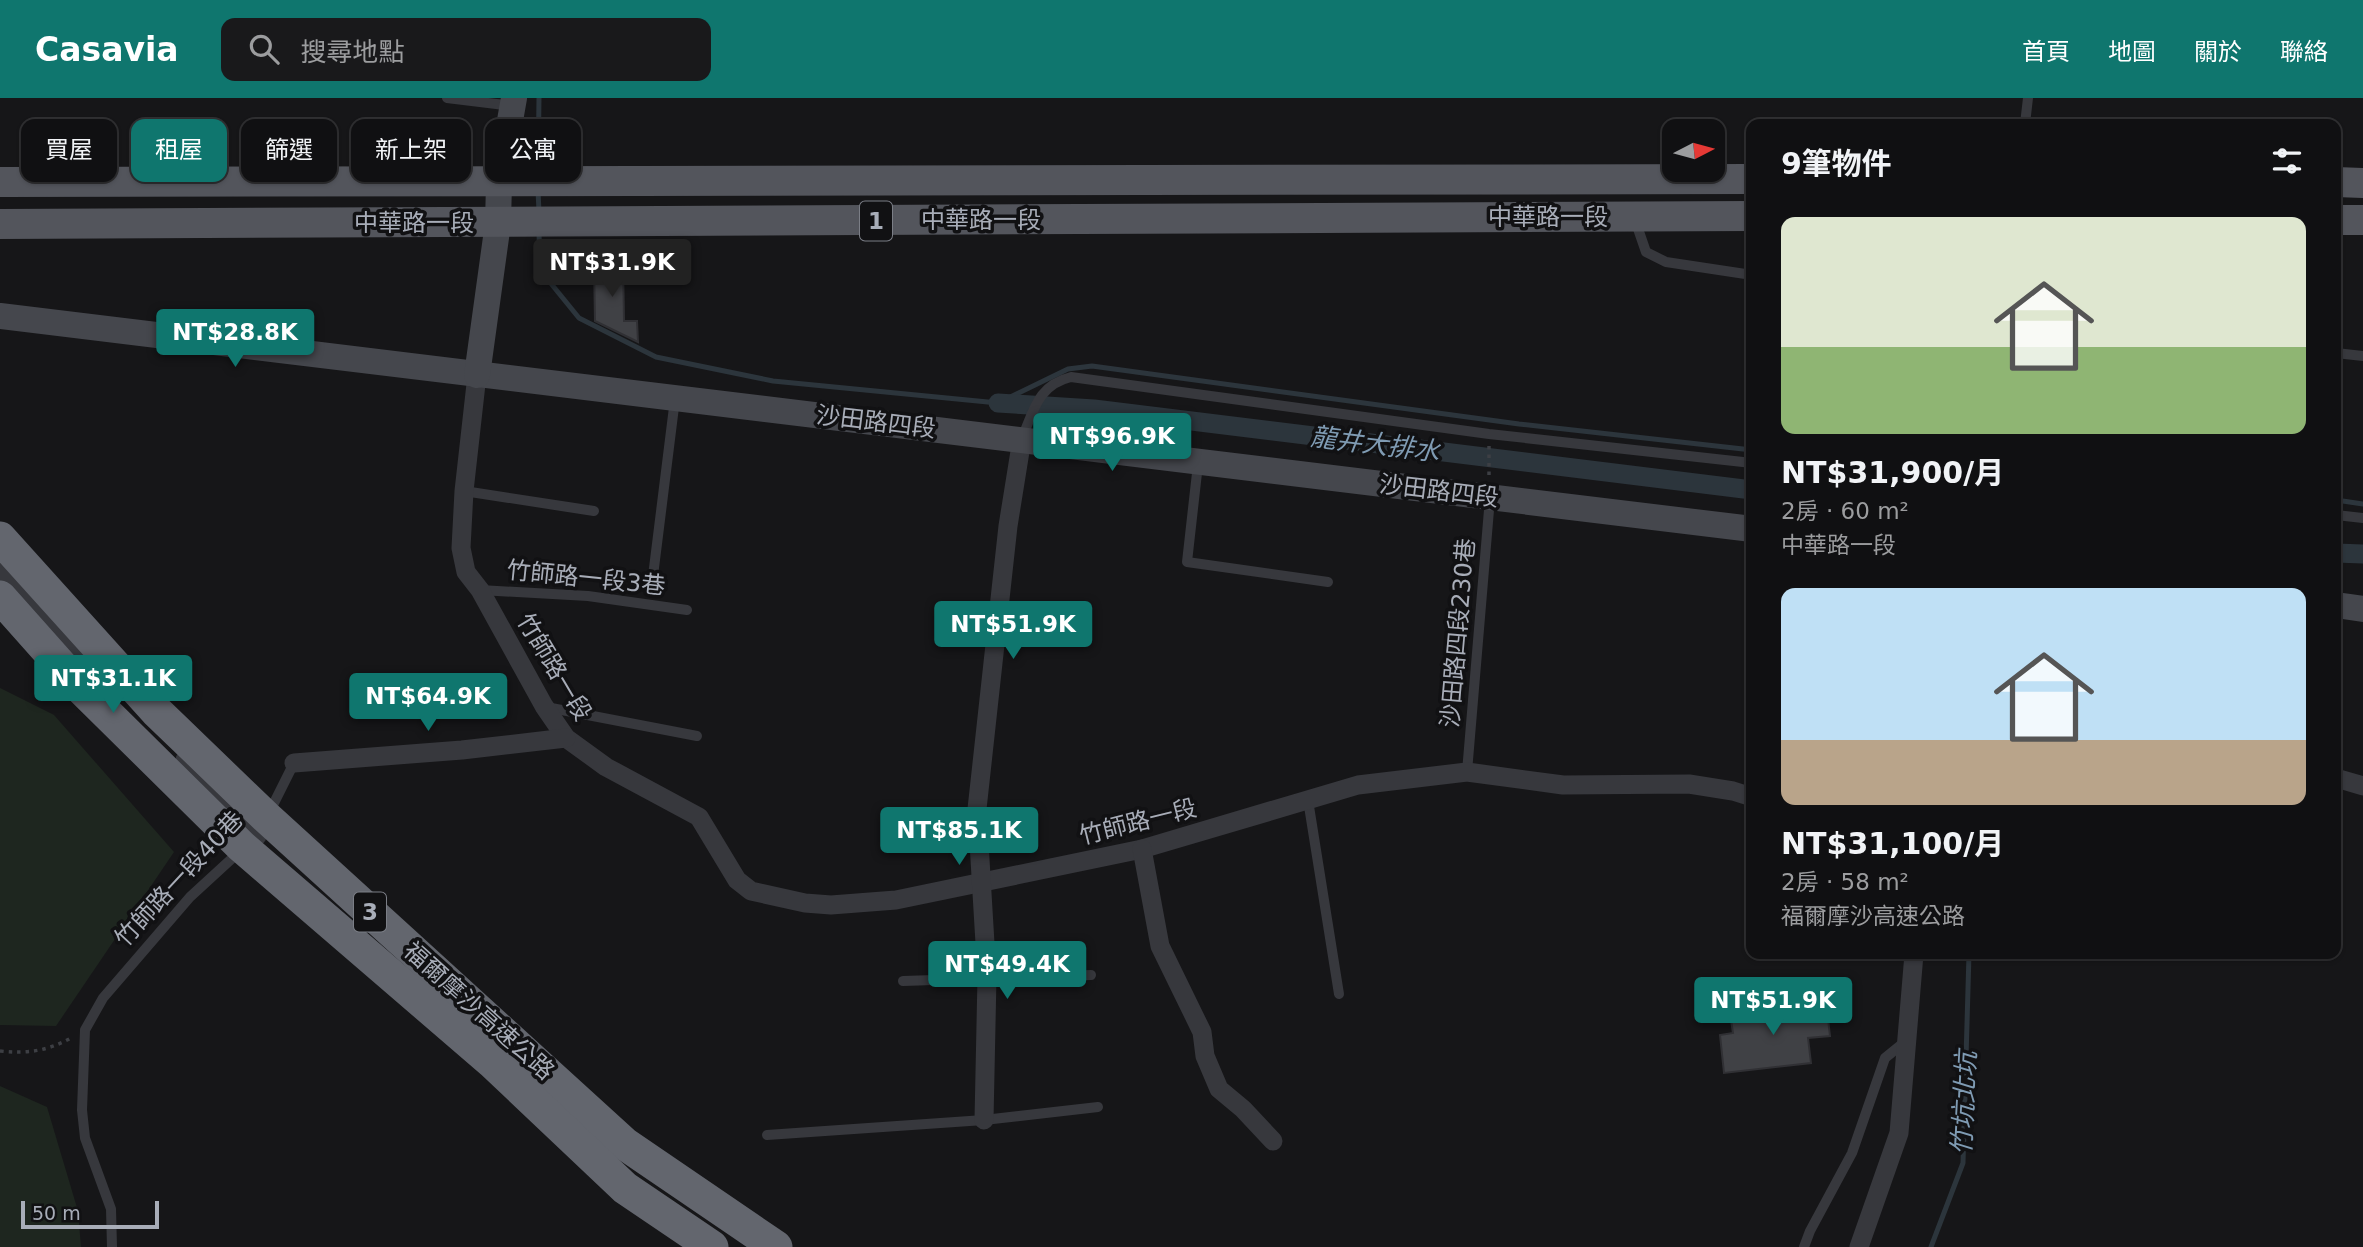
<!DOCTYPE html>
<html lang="zh-TW">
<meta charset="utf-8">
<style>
body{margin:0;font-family:"DejaVu Sans","Noto Sans TC",sans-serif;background:#19191b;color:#f1f3f6;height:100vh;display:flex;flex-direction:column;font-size:26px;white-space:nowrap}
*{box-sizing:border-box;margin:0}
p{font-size:23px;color:#9c9d9f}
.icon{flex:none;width:38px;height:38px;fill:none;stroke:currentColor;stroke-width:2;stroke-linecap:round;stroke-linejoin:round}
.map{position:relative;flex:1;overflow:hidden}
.panel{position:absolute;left:1746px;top:21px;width:595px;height:840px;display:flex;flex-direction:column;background:#101012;border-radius:14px;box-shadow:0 2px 5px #0004,0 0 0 2px #303032}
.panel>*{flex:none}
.banner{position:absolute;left:21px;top:21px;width:665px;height:63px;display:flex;gap:14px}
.needle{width:46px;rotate:84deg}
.tools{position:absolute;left:1662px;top:21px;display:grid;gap:14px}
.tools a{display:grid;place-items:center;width:63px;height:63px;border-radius:14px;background:#101012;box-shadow:0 2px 5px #0004,0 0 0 2px #303032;font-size:35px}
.scale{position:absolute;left:21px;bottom:18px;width:138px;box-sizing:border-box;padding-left:7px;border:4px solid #a8adb8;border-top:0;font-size:19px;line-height:24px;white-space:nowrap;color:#a8adb8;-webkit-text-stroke:5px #111113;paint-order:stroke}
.price{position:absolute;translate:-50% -60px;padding:0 16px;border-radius:7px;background:#0f766e;color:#fff;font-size:23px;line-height:46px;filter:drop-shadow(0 2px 4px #0008)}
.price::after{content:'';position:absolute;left:50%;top:42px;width:21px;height:16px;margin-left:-10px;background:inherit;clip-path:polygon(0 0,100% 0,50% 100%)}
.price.active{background:#222;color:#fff}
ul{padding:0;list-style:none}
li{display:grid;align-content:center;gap:14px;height:371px;padding:0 35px}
li span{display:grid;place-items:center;height:217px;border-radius:14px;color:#555}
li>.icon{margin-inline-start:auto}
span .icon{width:126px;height:126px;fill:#fffc;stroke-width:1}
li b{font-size:30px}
h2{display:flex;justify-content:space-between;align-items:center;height:84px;padding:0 35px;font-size:30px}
.pill{padding:0 24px;border-radius:14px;background:#101012;box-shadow:0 2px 5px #0004,0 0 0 2px #303032;font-size:24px;line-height:63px}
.pill.active{background:#0f766e;color:#fff}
header{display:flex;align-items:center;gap:42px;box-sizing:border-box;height:98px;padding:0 35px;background:#0f766e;color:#fff}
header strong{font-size:33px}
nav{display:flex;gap:38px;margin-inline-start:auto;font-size:24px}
.search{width:490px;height:63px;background:#19191b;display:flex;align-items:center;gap:18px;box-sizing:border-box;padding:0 24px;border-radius:14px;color:#9c9d9f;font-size:26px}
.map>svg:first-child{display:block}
</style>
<header>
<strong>Casavia</strong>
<div class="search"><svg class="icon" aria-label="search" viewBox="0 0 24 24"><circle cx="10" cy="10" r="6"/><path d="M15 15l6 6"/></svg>搜尋地點</div>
<nav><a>首頁</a><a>地圖</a><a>關於</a><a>聯絡</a></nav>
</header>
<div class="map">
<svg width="2363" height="1149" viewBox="0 0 2363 1149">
<rect width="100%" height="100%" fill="#161618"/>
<!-- green -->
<g fill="#1e261f">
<path d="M0,590l54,27 120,137 -118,174 -56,-1z"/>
<path d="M0,988l47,21 31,104 3,36h-81z"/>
</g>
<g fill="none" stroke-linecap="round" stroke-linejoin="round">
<!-- stream -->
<g stroke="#2c353c" stroke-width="5">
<path d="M538,76l1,-76"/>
<path d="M538,92l1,22"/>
<path d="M539,134l1,38 39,48 77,39 117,24 225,22 70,-34 24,-3 427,58 233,26"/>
<path d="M2336,402l27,4"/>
<path d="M1931,1149l32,-84 6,-209"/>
</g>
<!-- canal -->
<g stroke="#2c353c" stroke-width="19">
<path d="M998,305l96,6 658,81"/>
<path d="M2336,455l27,1"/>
</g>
</g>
<!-- building -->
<g fill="#404145" stroke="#303034" stroke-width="2">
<path d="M623,164l1,59h13l1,21 -43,-21 -1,-58z"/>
<path d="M1826,904l4,34 -22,2 3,25 -87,10 -4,-38 13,-2 -3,-20z"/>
</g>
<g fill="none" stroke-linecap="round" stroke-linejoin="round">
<!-- path -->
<g stroke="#3d3f44" stroke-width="3.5" stroke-dasharray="3.5 5" stroke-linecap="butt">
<path d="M1489,348v31"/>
<path d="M0,953c27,3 47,0 71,-13"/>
</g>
<!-- lane -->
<g stroke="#37383d" stroke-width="10">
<path d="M447,0l66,8"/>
<path d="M2025,26l3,-26"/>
<path d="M1635,122l11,32 20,10 86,13"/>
<path d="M2336,255l27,3"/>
<path d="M1022,340c12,-28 16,-53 49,-61l418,57 263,29"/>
<path d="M1198,366l-11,98 141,20"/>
<path d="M464,393l130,20"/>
<path d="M2336,417l27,3"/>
<path d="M480,492l108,6 99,14"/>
<path d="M651,494l24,-193"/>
<path d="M546,609l151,29"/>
<path d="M1467,674l23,-274"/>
<path d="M1308,702l31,194"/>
<path d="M269,715l25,-50"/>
<path d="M903,883l188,-6"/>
<path d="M767,1037l217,-15 114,-13"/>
<path d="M112,1149l-1,-38 -26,-71 -3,-28 3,-80 18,-32 87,-101 49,-45"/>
<path d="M1804,1149l6,-16 42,-78 33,-95 21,-17"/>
</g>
<!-- street -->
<g stroke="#37383d" stroke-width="19">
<path d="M477,277l-13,116 -3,57 5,24 14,18 64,116 22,32 40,29 93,50 38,63 14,11 54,12 26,2 65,-5 246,-51 216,-64 109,-13 96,13 126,-1 44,7 19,6"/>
<path d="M0,469l91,96"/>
<path d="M185,662l72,76"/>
<path d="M294,665l168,-13 104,-12"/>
<path d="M2336,680l27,8"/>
<path d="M1142,751l18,97 42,86 3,24 14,33 24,20 30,32"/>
<path d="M984,1022l3,-143 -10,-168 31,-283 14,-87"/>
<path d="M1859,1149l40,-114 15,-179"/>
</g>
<!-- secondary -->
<g stroke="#45474d" stroke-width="26">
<path d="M0,218l1752,213"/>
<path d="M477,277l21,-152 1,-40 15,-85"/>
<path d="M2336,507l27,4"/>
</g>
<!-- primary -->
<g stroke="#53555c" stroke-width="30">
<path d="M0,84l1752,-3"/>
<path d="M2336,84l27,1"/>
<path d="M2336,122h27"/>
<path d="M0,126l1752,-8"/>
</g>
<!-- highway-bridge -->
<g stroke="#63666e" stroke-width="33">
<path d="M0,440l156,173 110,106 359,327 151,103"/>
<path d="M0,499l81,91 160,158 252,217 132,125 87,59"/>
</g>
</g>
<g text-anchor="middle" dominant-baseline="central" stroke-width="7" stroke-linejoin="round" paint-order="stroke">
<!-- shield labels -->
<g fill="#111113" stroke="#7b7e86" stroke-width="2">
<rect x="860" y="103.5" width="32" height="39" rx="5"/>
<rect x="354" y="794.5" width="32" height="39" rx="5"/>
</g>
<g font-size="23" font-weight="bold" fill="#a8adb8">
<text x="876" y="123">1</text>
<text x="370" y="814">3</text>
</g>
<!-- street labels -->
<g font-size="24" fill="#a8adb8" stroke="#111113">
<text x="1548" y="119">中華路一段</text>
<text x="981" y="122">中華路一段</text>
<text x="414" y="125">中華路一段</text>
<text transform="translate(876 324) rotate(7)">沙田路四段</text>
<text transform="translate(1439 393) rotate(7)">沙田路四段</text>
<text transform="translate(586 480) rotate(6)">竹師路一段3巷</text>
<text transform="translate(1458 535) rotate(-85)">沙田路四段230巷</text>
<text transform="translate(554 569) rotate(59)">竹師路一段</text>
<text transform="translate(1138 724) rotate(-14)">竹師路一段</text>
<text transform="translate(179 781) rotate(-47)">竹師路一段40巷</text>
<text transform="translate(479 913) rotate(42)">福爾摩沙高速公路</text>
</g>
<!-- water labels -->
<g font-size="26" font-style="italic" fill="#7f9bb3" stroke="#111113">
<text transform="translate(1375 346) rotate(7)">龍井大排水</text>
<text transform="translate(1964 1005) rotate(-87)">竹坑北坑</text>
</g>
</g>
</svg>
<div class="tools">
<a><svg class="needle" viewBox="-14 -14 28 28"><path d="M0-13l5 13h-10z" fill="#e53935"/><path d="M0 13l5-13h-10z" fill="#9c9d9f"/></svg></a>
</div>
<div class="scale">50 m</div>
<b class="price active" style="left:612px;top:201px">NT$31.9K</b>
<b class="price" style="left:235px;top:271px">NT$28.8K</b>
<b class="price" style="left:1112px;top:375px">NT$96.9K</b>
<b class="price" style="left:1013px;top:563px">NT$51.9K</b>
<b class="price" style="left:113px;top:617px">NT$31.1K</b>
<b class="price" style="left:428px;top:635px">NT$64.9K</b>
<b class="price" style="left:959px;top:769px">NT$85.1K</b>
<b class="price" style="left:1007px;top:903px">NT$49.4K</b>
<b class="price" style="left:1773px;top:939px">NT$51.9K</b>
<div class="banner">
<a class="pill">買屋</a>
<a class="pill active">租屋</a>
<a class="pill">篩選</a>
<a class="pill">新上架</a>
<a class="pill">公寓</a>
</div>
<section class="panel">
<h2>9筆物件<svg class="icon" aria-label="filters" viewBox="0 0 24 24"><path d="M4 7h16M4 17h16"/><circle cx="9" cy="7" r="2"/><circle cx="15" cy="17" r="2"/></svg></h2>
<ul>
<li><span style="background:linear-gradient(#dfe7d0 60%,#8fb573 0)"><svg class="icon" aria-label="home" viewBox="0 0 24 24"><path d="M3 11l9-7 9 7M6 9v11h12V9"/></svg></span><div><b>NT$31,900/月</b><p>2房 · 60 m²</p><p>中華路一段</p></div></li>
<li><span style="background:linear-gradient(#bfe0f5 70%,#b9a48a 0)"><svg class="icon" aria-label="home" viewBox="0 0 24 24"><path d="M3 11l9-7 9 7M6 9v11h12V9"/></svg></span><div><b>NT$31,100/月</b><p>2房 · 58 m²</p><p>福爾摩沙高速公路</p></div></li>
</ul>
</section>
</div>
